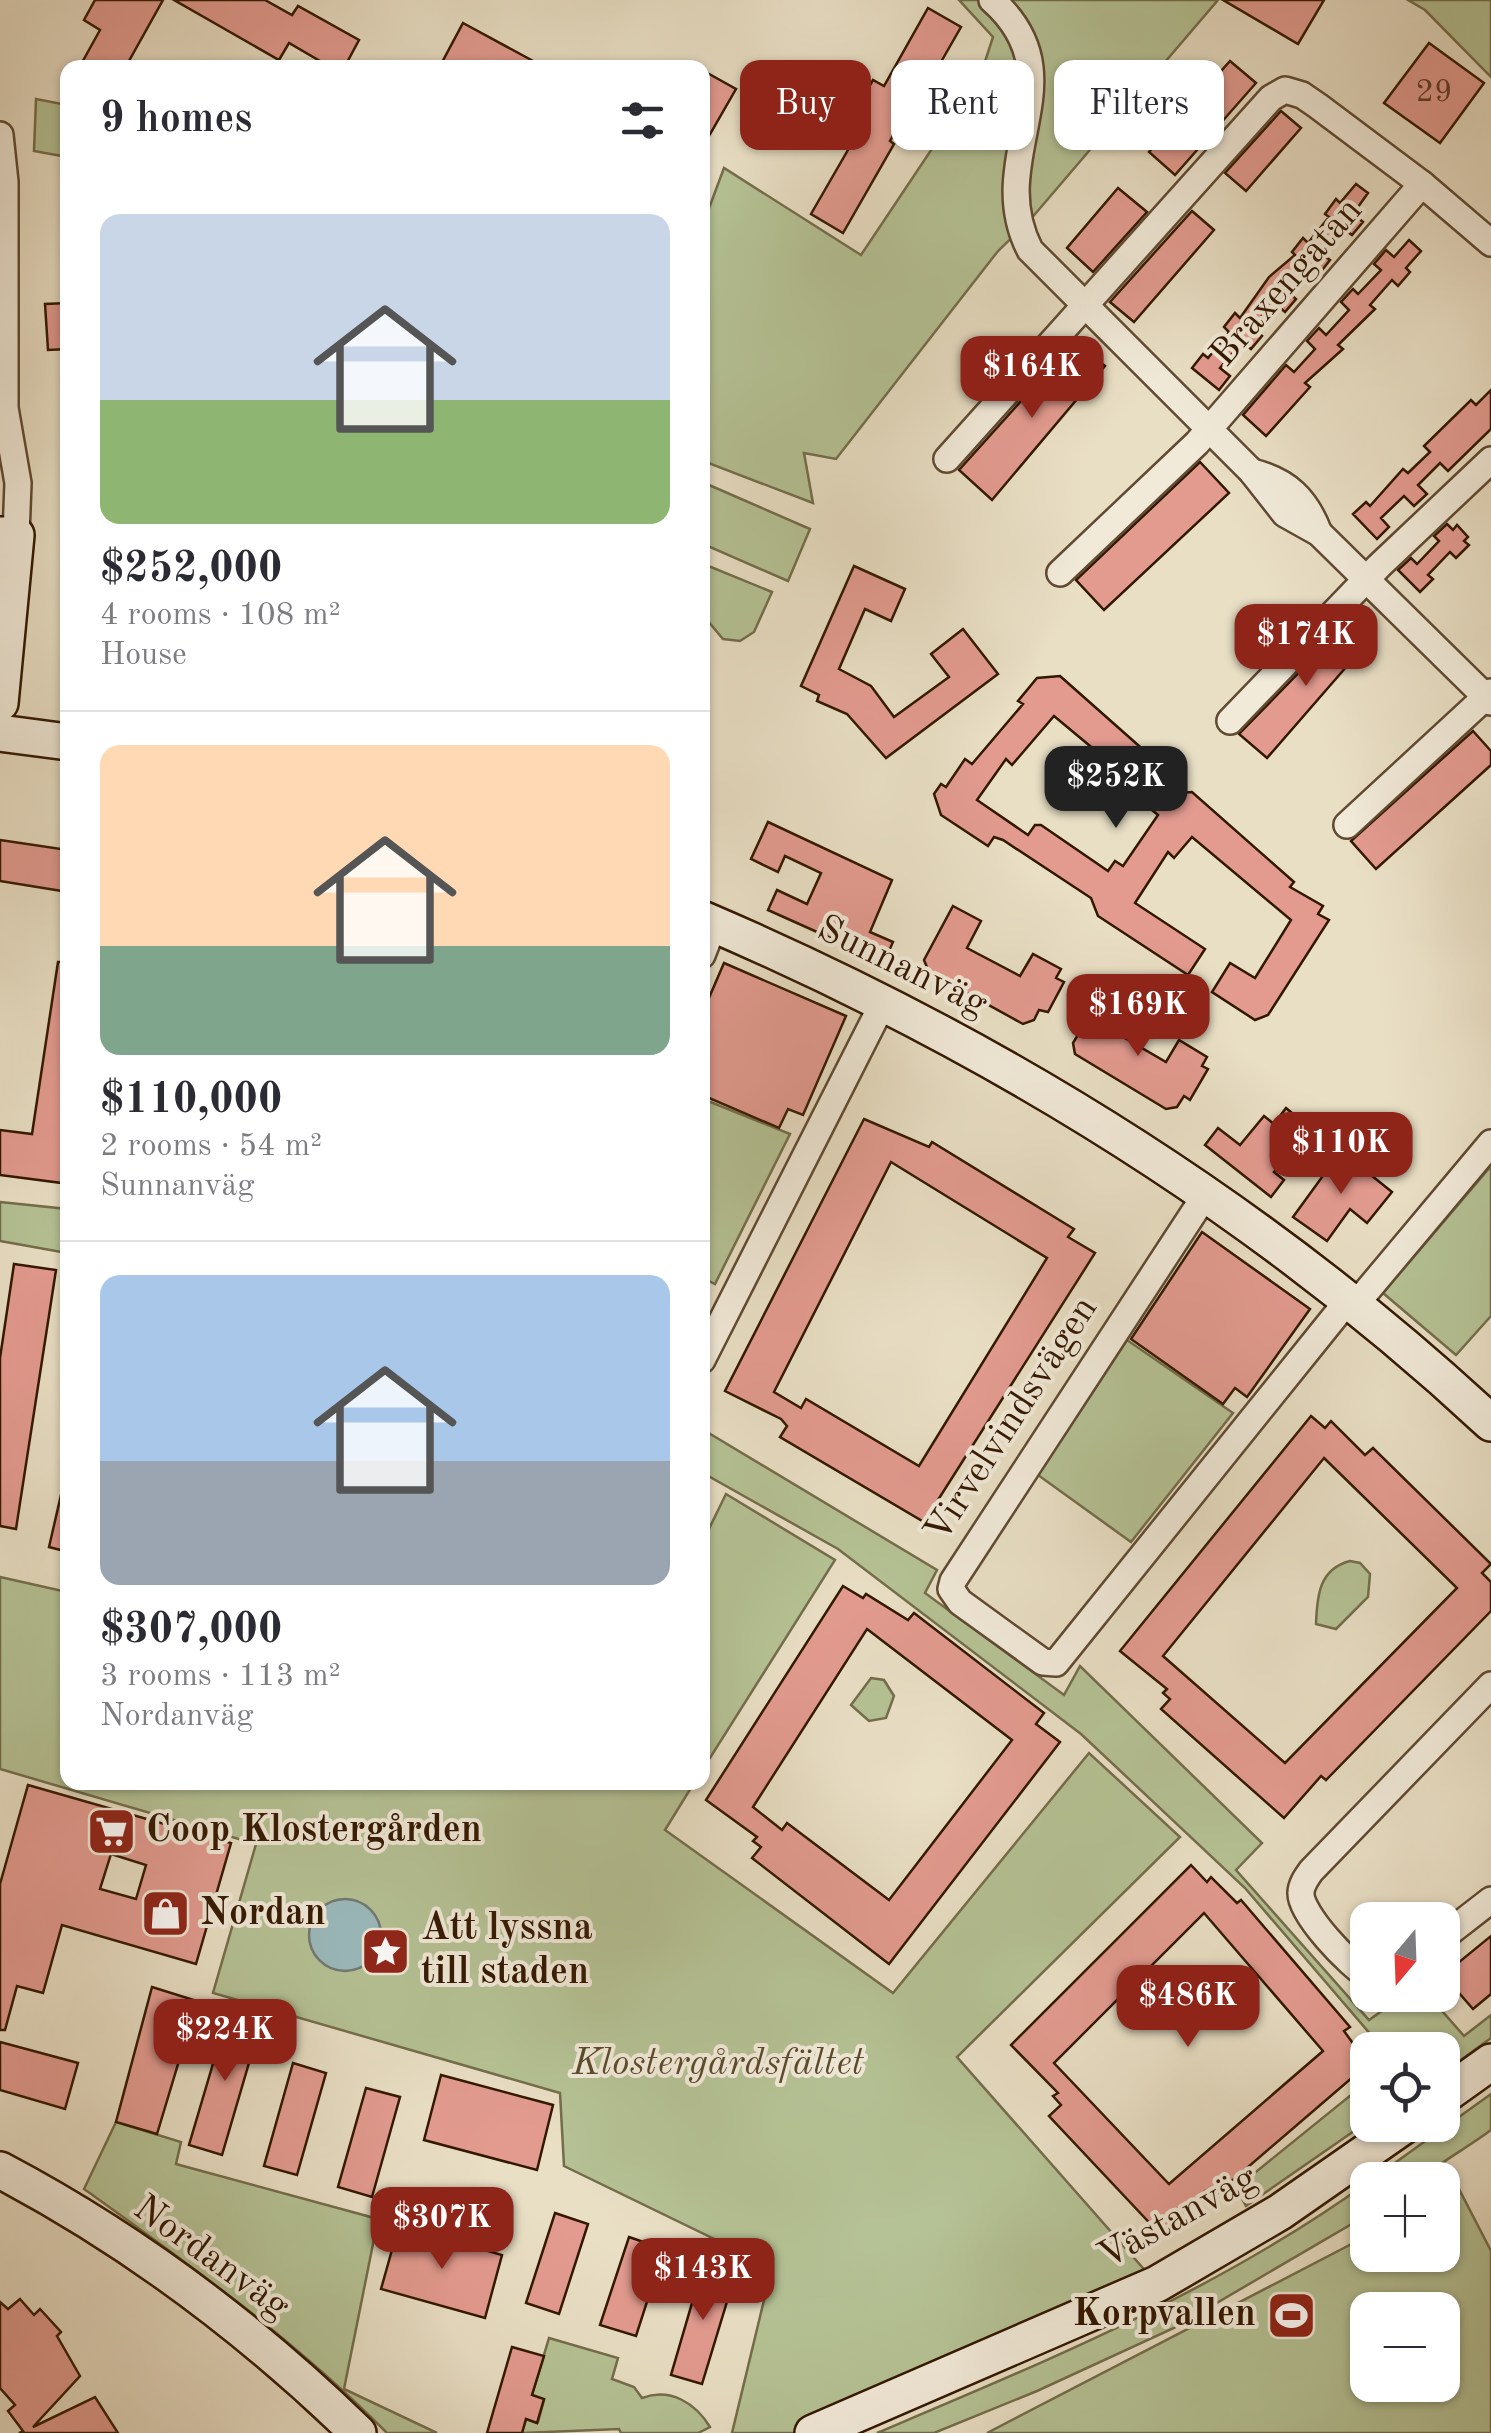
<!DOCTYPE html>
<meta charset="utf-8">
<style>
body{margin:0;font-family:"Old Standard TT",serif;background:#f7f7f7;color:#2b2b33;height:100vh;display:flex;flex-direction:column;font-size:38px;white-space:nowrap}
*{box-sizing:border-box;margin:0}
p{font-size:32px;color:#7c7c81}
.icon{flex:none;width:55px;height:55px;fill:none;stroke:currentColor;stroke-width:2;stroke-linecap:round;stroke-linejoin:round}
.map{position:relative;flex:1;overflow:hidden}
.side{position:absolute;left:60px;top:60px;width:650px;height:1730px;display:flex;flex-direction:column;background:#fff;border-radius:20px;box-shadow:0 2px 8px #0004}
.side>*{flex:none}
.top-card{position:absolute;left:740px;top:60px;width:600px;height:90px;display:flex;gap:20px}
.needle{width:65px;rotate:199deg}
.controls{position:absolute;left:1350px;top:1902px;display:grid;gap:20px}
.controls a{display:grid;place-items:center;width:110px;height:110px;border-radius:20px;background:#fff;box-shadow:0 2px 8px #0004;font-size:50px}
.price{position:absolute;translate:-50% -85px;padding:0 22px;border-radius:20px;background:#8f2418;color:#fff;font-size:32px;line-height:65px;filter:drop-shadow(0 2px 5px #0008)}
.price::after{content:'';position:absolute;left:50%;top:60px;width:30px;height:22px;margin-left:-15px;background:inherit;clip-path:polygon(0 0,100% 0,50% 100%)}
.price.selected{background:#222;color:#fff}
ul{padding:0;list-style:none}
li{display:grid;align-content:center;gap:20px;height:530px;padding:0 40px}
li+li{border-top:2px solid #e1e1e2}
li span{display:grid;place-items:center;height:310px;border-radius:20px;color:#555}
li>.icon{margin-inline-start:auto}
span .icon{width:180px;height:180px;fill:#fffc;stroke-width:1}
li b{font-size:42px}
h2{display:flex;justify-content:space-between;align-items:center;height:120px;padding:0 40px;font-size:42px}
.chip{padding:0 35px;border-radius:20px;background:#fff;box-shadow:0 2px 8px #0004;font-size:35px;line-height:90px}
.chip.selected{background:#8f2418;color:#fff}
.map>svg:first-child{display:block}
</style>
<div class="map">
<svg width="1491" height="2433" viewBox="0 0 1491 2433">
<rect width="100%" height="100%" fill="#e9dfc5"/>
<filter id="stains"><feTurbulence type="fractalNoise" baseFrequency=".002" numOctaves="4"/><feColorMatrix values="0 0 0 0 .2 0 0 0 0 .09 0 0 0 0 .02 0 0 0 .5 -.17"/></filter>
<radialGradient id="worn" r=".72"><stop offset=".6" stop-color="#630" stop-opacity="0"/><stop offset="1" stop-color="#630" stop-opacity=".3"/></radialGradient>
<!-- green -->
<g fill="#b5c295" stroke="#746d4b" stroke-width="2.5" fill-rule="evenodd">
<path d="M959,0h259l-188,220 -32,31 -162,208 -32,-6 9,50 -110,-42 -1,-234 22,-59 137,87 119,-178 13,-40z"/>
<path d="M1408,0h83v77l-66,-67z"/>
<path d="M36,99l31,6v52l-33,-6z"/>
<path d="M709,485l101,44 -22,52 -85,-37v-44z"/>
<path d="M703,555l3,10 66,27 -18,40 -14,9 -17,-2 -20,-24z"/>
<path d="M703,1099l87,35 -75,150 -12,-6z"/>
<path d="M1491,1166v150l-35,39 -73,-62z"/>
<path d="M0,1202l67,7v44l-67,-12z"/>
<path d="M1127,1340l106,73 -102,129 -93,-67z"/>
<path d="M702,1429l235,141 -12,23 139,102 16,-29 182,177 -26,27 133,150 35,-25h24l36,41 27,-21v23l-48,35 -1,-23h-58l-139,-162 -164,-154 -243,-185 -135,-76z"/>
<path d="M726,1494l109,66 -132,209v-228z"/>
<path d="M1350,1561l10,2 10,11 -2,23 -32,32 -20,-5c1,-28 3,-55 34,-63z"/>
<path d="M0,1577l67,15 1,190 626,1 -29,47 228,163 196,-240 91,84 -223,220 200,227 -354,149h-71l40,-166 -208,-101 -4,-73 -347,-100 43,-149 -256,-75z"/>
<path d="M871,1678l13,2 10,16 -8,22 -17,3 -18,-16z"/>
<path d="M1367,2082v40l-121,84 -10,-18z"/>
<path d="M1491,2094v36c-24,18 -49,31 -72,50h-48z"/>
<path d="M116,2122l65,20 -5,22 202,55 -34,170 93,44h-50c-92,-93 -197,-168 -303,-244z"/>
<path d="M1367,2183v32l-193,113 -137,63 -103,42h-57c170,-72 340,-142 490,-250z"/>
<path d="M1459,2189l32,62v182h-504l380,-197 1,19h74l1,-58zM1368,2310h74v75h-74z"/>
<path d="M549,2338l69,20 -6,21 22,8 8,11c29,-11 54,6 68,29l-12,6h-77l-2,-4 -97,4 4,-14 12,3 6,-22 -12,-5z"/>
</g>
<!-- water -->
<circle fill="#9ababd" stroke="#717972" stroke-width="2.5" cx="345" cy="1935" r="36"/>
<!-- building -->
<g fill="#e39b90" stroke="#331801" stroke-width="2.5" fill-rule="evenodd">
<path d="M95,0h68l-38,68h-46l21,-38 -16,-10z"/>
<path d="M174,0h91l27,15 6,-9 61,34 -15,28h-12l-43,-25 -10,17z"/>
<path d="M1223,0h101l-26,44z"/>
<path d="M928,8l33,19 -51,89 -4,-3 -16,28 4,3 -51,89 -32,-19 45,-78 -11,-6 28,-50 11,6z"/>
<path d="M463,23l83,45h-107z"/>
<path d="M1429,43l55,40 -44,60 -56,-40z"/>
<path d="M1230,61l26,22 -81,92 -26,-23z"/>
<path d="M702,70l34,19 -34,59z"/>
<path d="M1281,111l20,17 -55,63 -21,-18z"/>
<path d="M1356,184l12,9 -15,21 10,8 -11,13 -11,-8 -21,26 10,7 -11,14 -12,-9 -20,26 9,8 -11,13 -12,-10 -21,26 10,8 -11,13 -9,-7 -22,26 10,8 -11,14 -27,-22 11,-14 5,4 21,-26 -5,-5 11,-14 5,5 29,-41 26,-22 -3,-3 11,-14 5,5 21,-26 -4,-3 11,-15 4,4z"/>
<path d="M1118,188l29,24 -54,60 -26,-24z"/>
<path d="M1192,211l22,19 -80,92 -24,-20z"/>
<path d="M1409,240l12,11 -15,17 4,4 -12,14 -6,-6 -22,25 5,4 -37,36 5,4 -38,34 5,4 -44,49 -23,-21 43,-50 8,7 21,-23 -8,-8 12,-13 7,7 23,-25 -8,-8 12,-13 5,5 23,-24 -7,-6 12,-14 8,7z"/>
<path d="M68,303v46l-20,1 -3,-46z"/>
<path d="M1075,341l30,25 -113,134 -33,-30z"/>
<path d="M1491,390v39l-43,42 -8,-8 -22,22 9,9 -13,12 -10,-10 -23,22 8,9 -12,12 -24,-25 13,-12 4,4 33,-37 5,4 22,-21 -6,-6 47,-46 5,5z"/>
<path d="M1200,462l29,31 -125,117 -28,-30z"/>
<path d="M1447,524l6,6 4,-5 11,12 -4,4 5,4 -13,13 -6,-6 -22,23 5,4 -13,13 -22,-22 13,-12 6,6 22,-23 -5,-5z"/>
<path d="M854,566l51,23 -14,32 -26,-12 -26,60 32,17 23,31 55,-40 -18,-23 32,-25 35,45 -112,84 -39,-44 -30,-13 2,-6 -18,-9z"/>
<path d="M1353,617l21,18 -107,123 -28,-24z"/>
<path d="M1060,676l96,85 -5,6 11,9 -18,20 48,-4 102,90 -4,5 33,19 -5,8 11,6 -61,95 -13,5 -43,-28 18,-29 25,15 36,-58 -99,-83 -18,21 -6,-6 -33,51 70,46 -17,26 -90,-59 -7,-18 -88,-58 -9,-3 -6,9 -47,-31 -7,-21 7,-10 5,3 19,-28 7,5 51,-60 -5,-3 19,-23zM1054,716l42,35 -6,8 68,56 -35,51 -8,-5 -7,10 -67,-46h-6l-7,10 -51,-35 29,-41 6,6z"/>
<path d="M1473,731l18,20v14l-115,104 -25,-28z"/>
<path d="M768,822l124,58 -22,52 23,10 -9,20 -116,-52 9,-20 30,14 14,-31 -36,-17 -7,16 -27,-13z"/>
<path d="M0,840l68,10v42l-68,-11z"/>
<path d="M953,906l28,15 -14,27 53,28 13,-22 28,15 -5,9 8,4 -16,30 -9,-2 -5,10 -11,4 -94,-52 -5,-12z"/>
<path d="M58,962h10v178l-6,43 -62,-8v-45l32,4z"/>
<path d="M724,963l122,53 -43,99 -15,-6 -9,19 -77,-33v-81z"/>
<path d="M1102,995l28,17 -12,22 48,28 13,-22 28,17 -5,9 6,3 -18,31 -6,-4 -7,11 -11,2 -91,-55 -2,-11z"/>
<path d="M1286,1108l24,20 -36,44 10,8 -13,17 -66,-52 13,-17 22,17 24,-29 10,8z"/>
<path d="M864,1119l65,28 3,-5 142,87 -6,8 27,16 -171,269 -144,-85 7,-11 -6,-7 -56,-28zM891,1162l156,96 -128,208 -113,-67 -5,9 -27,-16z"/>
<path d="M1341,1151l51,41 -25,31 -17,-14 -23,32 -34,-24z"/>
<path d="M1202,1232l108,77 -63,88 -12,-9 -12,16 -92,-65z"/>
<path d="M14,1264l42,6 -40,259 -16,-3v-168z"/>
<path d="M1311,1416l14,12 6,-7 34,34 8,-7 118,116 -9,9 9,9v29l-165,169 -5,-4 -37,42 -123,-109 9,-10 -7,-6 4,-4 -47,-38zM1324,1458l133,130 -172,175 -122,-107z"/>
<path d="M61,1495l7,1v56l-19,-5z"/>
<path d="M843,1586l20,12 3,-4 42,26 6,-7 130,100 -8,11 24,18 -171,222 -137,-106 9,-11 -8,-6 4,-4 -51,-37zM867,1629l145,111 -123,160 -102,-77 -5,7 -29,-23z"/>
<path d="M28,1785l203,58 -35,121 -134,-39 -19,68 -26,-7 -12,44h-5v-146zM111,1854l35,11 -10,34 -36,-10z"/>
<path d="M1191,1865l16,17 4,-5 26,26 4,-3 109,127 -6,4 24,33 -156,134 -7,-7 -45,43 -111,-118 12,-11 -8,-9 5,-3 -47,-48zM1204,1913l119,138 -154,133 -115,-121z"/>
<path d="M1491,1936v58l-18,15 -14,-16 -7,6 -10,-11v-12z"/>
<path d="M152,1987l45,14 -40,133 -41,-12z"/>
<path d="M228,2013l33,9 -39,133 -33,-10z"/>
<path d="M0,2042l78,21 -13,46 -65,-19z"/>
<path d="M293,2063l33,10 -29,102 -33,-9z"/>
<path d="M441,2075l112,30 -16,65 -113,-30z"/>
<path d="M366,2088l34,9 -28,100 -34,-10z"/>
<path d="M555,2213l33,11 -29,90 -33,-11z"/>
<path d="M399,2225l103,30 -17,63 -104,-29z"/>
<path d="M629,2237l35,12 -28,87 -36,-11z"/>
<path d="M704,2262l32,10 -34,112 -31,-9z"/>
<path d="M20,2299l14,16 6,-6 21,23 -4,4 23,40 -47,51 62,-30 23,36h-99l4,-2 -15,-20 7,-6 -15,-17v-86l8,7z"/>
<path d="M512,2347l32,9 -12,39 12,4 -7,24 -11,-4 -4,14h-35z"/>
</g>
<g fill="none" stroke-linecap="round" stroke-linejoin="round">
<defs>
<g id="street">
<path d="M992,0c89,79 -10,157 38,250l222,222 33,42 34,19 172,169"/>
<path d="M0,135l5,47v226l13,75 -2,52"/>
<path d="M947,459l324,-361 14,-8 17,5 16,11 104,78 69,59"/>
<path d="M1252,472c36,9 54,27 67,61"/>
<path d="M1060,573l137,-130 225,-259"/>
<path d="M1230,721l149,-155 112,-106"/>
<path d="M1347,825l144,-133"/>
<path d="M702,955l12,-31"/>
<path d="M1206,1194l-253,387 -2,8 9,13 83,60 13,1 293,-364"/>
<path d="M1356,1304l135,-161"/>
<path d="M702,1360l182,-359"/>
<path d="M1442,1938l49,-38"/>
<path d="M1368,1976c-18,-10 -68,-62 -67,-83 0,-8 5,-15 10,-22l180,-186"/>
</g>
<g id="secondary">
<path d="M0,535h16l-16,168"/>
<path d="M0,733l68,9"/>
<path d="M702,919c290,124 558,289 789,504"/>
<path d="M1442,2097l49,-35"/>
<path d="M0,2170c131,69 252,160 358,263"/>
<path d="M813,2433l344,-149 123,-72 125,-87"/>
</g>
</defs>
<!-- street casing -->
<use href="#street" stroke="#604a32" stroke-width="30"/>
<!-- secondary casing -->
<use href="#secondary" stroke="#331801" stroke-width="40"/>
<!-- street -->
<use href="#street" stroke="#f1ead9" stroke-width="25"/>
<!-- secondary -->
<use href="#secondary" stroke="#f1ead9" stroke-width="35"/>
</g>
<!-- icons -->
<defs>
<symbol id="supermarket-square" viewBox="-11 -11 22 22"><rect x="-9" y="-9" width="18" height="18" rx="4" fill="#8f2418" stroke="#f1ead9"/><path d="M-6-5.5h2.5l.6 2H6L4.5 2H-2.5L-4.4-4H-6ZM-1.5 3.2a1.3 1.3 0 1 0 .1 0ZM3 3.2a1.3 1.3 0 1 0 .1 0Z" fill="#fff"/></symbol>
<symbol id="shop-square" viewBox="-11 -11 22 22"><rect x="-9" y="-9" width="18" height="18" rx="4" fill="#8f2418" stroke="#f1ead9"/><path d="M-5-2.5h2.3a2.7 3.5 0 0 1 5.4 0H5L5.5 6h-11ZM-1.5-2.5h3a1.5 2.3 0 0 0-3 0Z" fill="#fff"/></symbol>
<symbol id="sight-square" viewBox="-11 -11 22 22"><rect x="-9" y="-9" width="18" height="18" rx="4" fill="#8f2418" stroke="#f1ead9"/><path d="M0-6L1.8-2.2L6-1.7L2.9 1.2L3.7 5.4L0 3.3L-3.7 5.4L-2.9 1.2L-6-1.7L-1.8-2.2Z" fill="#fff"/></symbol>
<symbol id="stadium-square" viewBox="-11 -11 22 22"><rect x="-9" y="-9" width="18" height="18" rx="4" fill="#8f2418" stroke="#f1ead9"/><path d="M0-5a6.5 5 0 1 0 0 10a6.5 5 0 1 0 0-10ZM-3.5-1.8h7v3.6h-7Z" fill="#fff"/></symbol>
</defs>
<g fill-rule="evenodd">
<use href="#supermarket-square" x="84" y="1804" width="55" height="55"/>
<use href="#shop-square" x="138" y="1886" width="55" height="55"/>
<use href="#sight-square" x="358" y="1924" width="55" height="55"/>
<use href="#stadium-square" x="1264" y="2288" width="55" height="55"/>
</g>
<g text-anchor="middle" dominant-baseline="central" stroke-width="8" stroke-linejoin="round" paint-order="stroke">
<!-- number labels -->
<g font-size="32" fill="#5f3925">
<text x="1434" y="93">29</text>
</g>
<!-- street labels -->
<g font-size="38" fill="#331801" stroke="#f1ead9">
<text transform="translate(1287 283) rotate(-49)">Braxengatan</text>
<text transform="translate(902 967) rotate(26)">Sunnanväg</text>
<text transform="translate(1012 1420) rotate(-57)">Virvelvindsvägen</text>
<text transform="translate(1178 2218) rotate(-29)">Västanväg</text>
<text transform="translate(211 2258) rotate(36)">Nordanväg</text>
</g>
<!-- poi labels -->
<g font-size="38" font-weight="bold" fill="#331801" stroke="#f1ead9" text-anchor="start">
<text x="146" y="1831">Coop Klostergården</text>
<text x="200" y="1914">Nordan</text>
<text x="421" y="1929">Att lyssna<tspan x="421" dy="44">till staden</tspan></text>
<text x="1256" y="2315" text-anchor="end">Korpvallen</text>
</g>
<!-- park labels -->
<g font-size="38" font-style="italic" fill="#5a4b2d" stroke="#f1ead9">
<text x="718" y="2064">Klostergårdsfältet</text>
</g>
</g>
<rect width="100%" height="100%" filter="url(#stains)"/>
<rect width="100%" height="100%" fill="url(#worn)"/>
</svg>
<div class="controls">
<a><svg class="needle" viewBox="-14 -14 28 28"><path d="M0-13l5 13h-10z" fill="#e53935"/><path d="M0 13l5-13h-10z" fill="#7c7c81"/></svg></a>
<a><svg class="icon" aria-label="locate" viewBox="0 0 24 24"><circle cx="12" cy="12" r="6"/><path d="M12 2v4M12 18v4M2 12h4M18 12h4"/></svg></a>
<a>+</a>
<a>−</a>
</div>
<b class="price" style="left:1032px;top:421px">$164K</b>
<b class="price" style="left:1306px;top:689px">$174K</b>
<b class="price selected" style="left:1116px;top:831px">$252K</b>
<b class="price" style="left:1138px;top:1059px">$169K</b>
<b class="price" style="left:1341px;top:1197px">$110K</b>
<b class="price" style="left:1188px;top:2050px">$486K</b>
<b class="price" style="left:225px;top:2084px">$224K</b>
<b class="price" style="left:442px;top:2272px">$307K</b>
<b class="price" style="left:703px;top:2323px">$143K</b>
<div class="top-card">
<a class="chip selected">Buy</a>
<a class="chip">Rent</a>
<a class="chip">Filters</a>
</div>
<section class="side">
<h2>9 homes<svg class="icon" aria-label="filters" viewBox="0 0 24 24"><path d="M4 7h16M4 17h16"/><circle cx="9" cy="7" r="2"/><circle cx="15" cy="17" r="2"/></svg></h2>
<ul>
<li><span style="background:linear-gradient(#c9d6e8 60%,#8fb573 0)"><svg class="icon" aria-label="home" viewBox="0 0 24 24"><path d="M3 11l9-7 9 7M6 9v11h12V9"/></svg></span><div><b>$252,000</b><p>4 rooms · 108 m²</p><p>House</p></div></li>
<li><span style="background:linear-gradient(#ffd9b3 65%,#7fa58c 0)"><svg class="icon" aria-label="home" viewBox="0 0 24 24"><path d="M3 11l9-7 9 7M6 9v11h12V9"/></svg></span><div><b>$110,000</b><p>2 rooms · 54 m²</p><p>Sunnanväg</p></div></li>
<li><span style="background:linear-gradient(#a9c7e8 60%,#9aa5b1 0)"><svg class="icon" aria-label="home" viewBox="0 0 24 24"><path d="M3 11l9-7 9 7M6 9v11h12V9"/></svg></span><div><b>$307,000</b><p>3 rooms · 113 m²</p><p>Nordanväg</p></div></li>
</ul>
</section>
</div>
